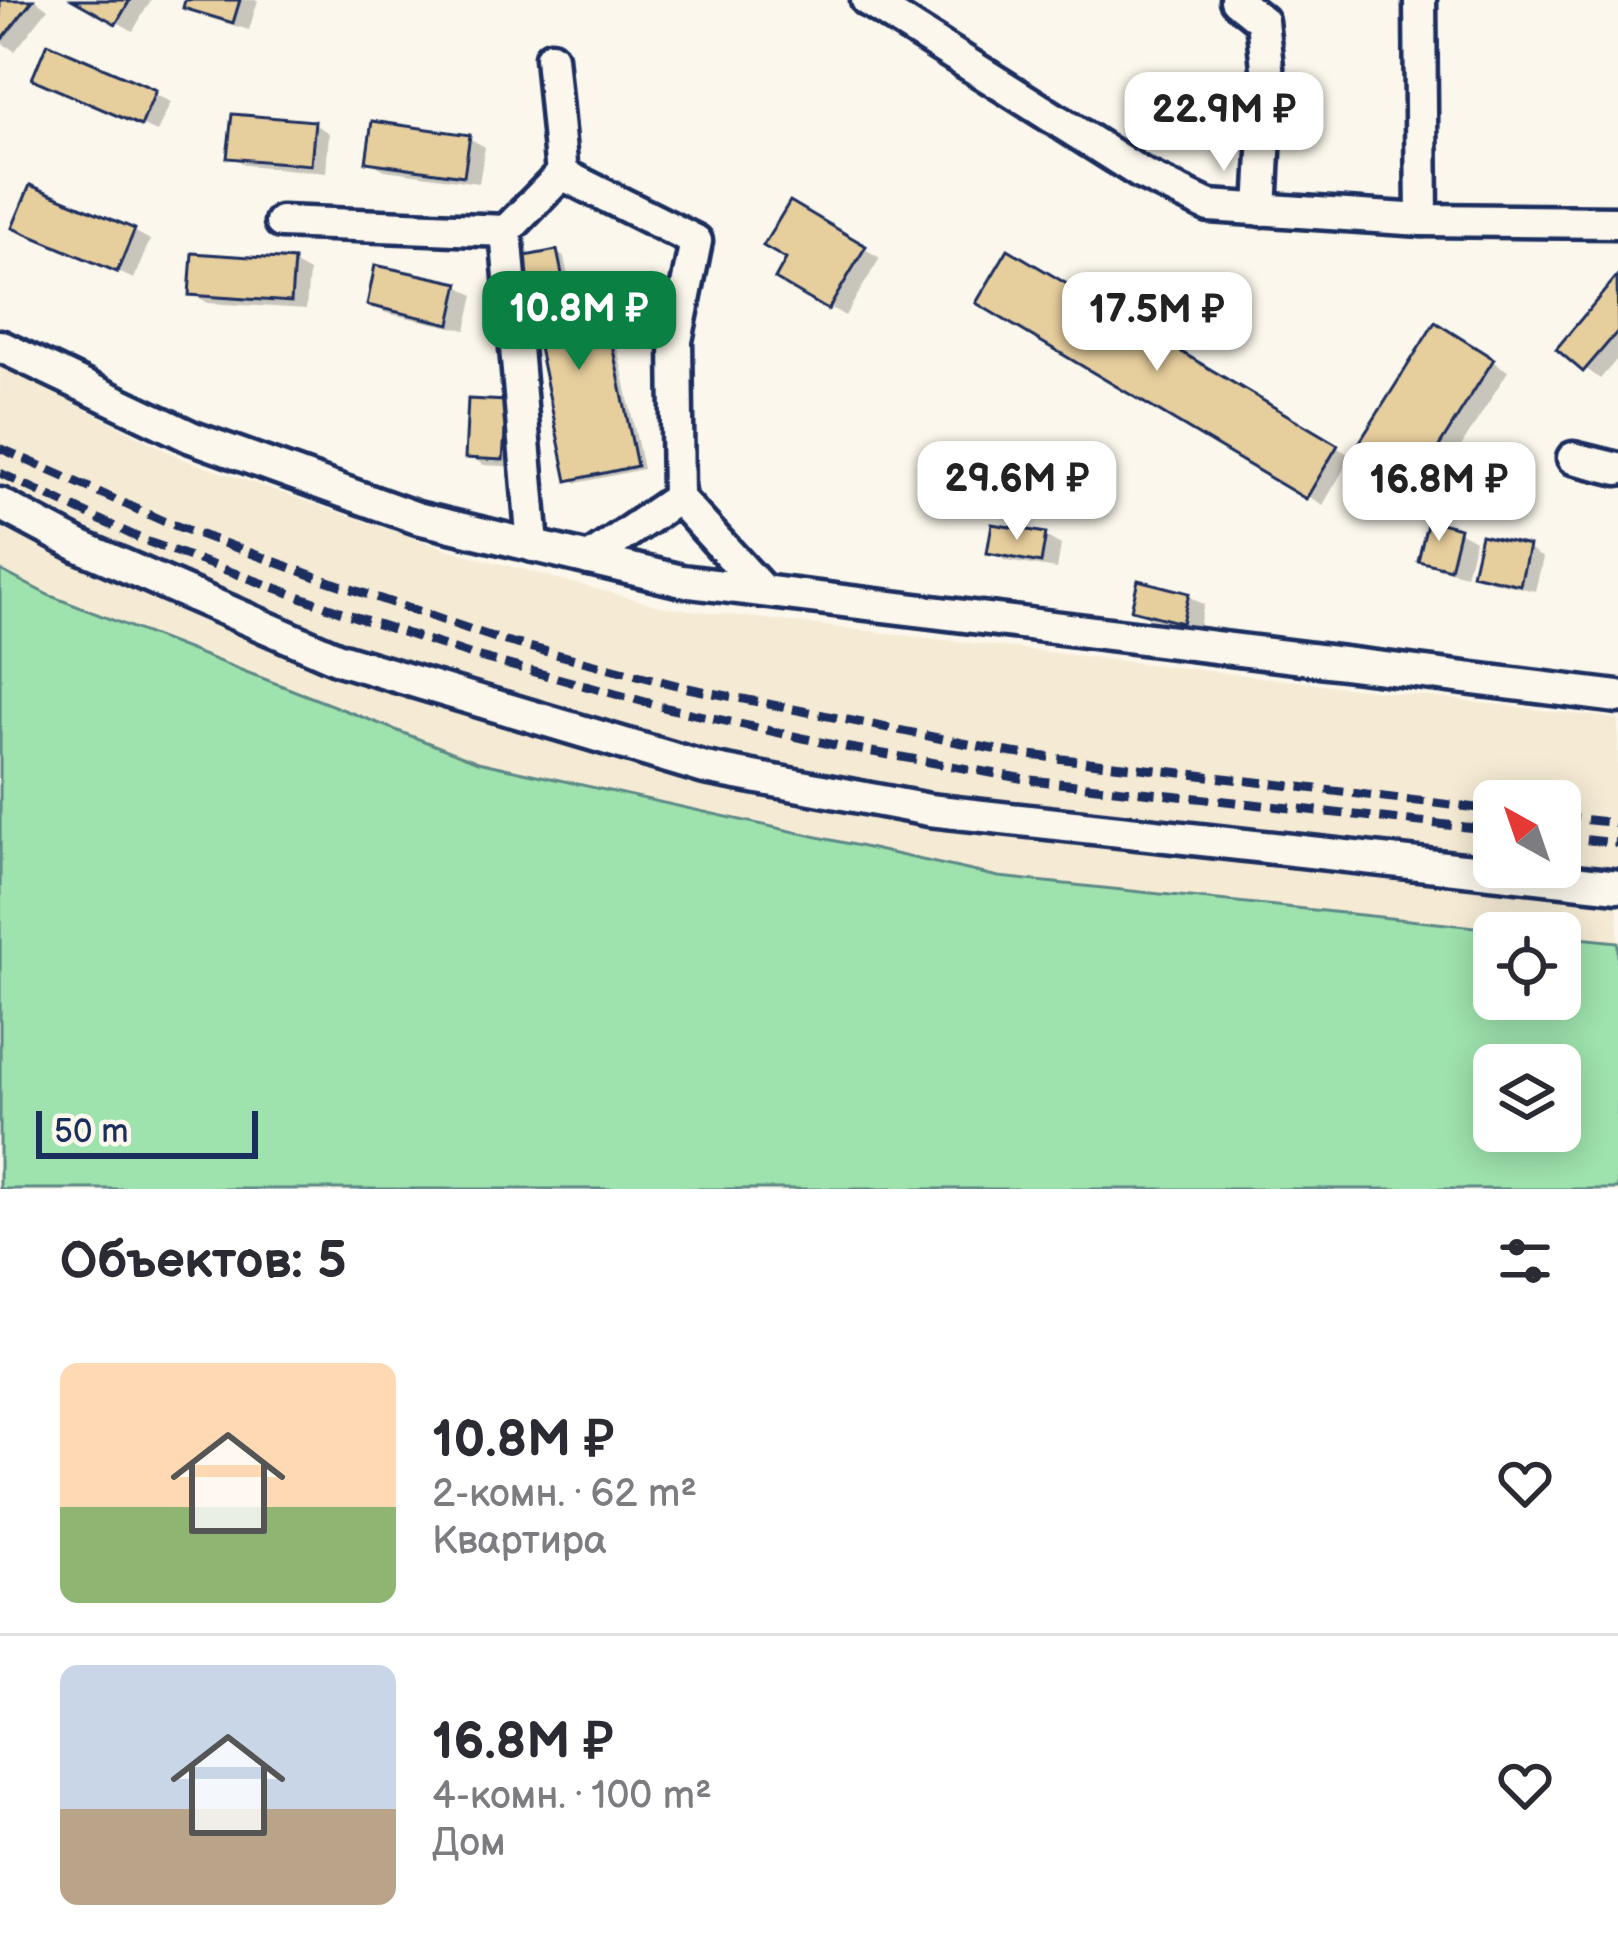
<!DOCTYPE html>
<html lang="ru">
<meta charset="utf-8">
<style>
body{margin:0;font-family:"Balsamiq Sans",sans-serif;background:#f7f7f7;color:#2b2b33;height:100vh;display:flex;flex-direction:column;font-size:45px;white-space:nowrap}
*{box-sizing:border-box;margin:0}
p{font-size:39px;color:#7c7c81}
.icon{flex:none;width:66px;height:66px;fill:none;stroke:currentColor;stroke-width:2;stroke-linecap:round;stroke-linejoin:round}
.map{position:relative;height:1189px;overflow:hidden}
.side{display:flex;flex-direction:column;background:#fff;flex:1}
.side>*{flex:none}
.needle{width:78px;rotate:320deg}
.buttons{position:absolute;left:1473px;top:780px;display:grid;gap:24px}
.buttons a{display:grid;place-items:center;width:108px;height:108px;border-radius:18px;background:#fff;box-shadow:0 6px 30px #0003;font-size:60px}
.scale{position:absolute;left:36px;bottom:30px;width:222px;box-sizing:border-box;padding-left:12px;border:6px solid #1b2f5e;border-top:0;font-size:33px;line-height:42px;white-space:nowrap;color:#1b2f5e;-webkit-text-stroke:9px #fbf7ec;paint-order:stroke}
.price{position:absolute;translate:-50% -102px;padding:0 27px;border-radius:24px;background:#fff;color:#222;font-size:39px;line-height:78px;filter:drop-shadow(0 3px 6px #0008)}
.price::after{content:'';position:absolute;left:50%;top:72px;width:36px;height:27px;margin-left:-18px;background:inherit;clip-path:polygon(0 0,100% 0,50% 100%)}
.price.selected{background:#0b8043;color:#fff}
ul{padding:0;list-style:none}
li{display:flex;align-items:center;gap:36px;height:300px;padding:0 60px}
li+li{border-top:3px solid #e1e1e2}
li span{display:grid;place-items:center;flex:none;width:336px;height:240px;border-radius:18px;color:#555}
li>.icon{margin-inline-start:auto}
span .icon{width:144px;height:144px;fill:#fffc;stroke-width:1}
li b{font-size:51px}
h2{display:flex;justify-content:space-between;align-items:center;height:144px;padding:0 60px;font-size:51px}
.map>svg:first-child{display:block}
</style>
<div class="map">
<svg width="1618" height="1189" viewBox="0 0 1618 1189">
<rect width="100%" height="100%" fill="#fbf7ec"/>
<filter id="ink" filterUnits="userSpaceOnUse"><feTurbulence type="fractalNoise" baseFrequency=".00833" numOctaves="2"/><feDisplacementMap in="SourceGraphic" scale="24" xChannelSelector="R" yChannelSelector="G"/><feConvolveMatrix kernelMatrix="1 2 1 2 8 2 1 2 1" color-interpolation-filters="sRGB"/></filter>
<g filter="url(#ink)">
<!-- built -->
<path fill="#f5ebd4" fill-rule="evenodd" d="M0,365l183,94 263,90 218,58 954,112v223l-619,-65 -521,-115 -431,-167 -47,-25zM1494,801h66v66h-66z"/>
<!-- green -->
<path fill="#9ee2ad" stroke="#5c8886" stroke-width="3" fill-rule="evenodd" d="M0,570l48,25 430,167 521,115 533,56h-38v66h66v-63l58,6v247h-1618zM1494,1065h66v66h-66z"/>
<!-- shadow -->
<g fill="#0003">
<path d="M0,0h36l12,9 -33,42 -15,-9z"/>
<path d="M79,0h72l-18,31z"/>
<path d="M189,0h69l-9,30 -47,-14 -16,-9z"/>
<path d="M49,47l122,55 -14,30 -106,-45z"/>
<path d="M314,124l15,9 -3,40 -80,-8 -15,-9z"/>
<path d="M469,138l16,9 -6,36 -94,-13 -16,-9z"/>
<path d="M791,205l89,53 -35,58 -66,-38 11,-20z"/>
<path d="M15,227l119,4 16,9 -16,39z"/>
<path d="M557,253l7,4 10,48 27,-6 7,4 35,166 -66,14 -7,-4z"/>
<path d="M1009,254l346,204 81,-132 72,45 -82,132 -75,-46 -28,48 -343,-203z"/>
<path d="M293,263l16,9 -3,37 -98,-6 -16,-10z"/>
<path d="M1618,280v78l-18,21 -40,-30z"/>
<path d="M458,286l16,9 -8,35 -80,-17 -16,-9z"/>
<path d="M506,404l13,63 -35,-2 -16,-9z"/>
<path d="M1430,523l29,8 16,9 -9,35 -29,-7 -16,-9z"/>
<path d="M1045,536l16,9 -4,24 -51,-8 -16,-9z"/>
<path d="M1528,549l15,9 -8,33 -44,-10 -15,-9z"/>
<path d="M1188,596l16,9 -6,25 -48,-12 -16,-10z"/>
</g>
<!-- building -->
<g fill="#e7ce9d" stroke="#1b2f5e" stroke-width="3">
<path d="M0,0h33l-33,42z"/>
<path d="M73,0h57l-14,24z"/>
<path d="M185,0h55l-7,23 -50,-15z"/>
<path d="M47,43l109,47 -15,36 -109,-47z"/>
<path d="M232,114l83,7 -4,44 -84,-7z"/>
<path d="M372,121l98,14 -6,41 -98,-14z"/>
<path d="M30,185l105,44 -18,43 -105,-44z"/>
<path d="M790,201l76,45 -38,64 -53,-31 11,-20 -23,-13z"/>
<path d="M1008,249l330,196 -32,54 -330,-196z"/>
<path d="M557,250l11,53 34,-7 35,170 -70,15 -47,-224z"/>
<path d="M192,253l102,7 -3,42 -102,-7z"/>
<path d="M375,265l84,18 -9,41 -83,-19z"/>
<path d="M1617,276l1,55 -35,41 -27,-23z"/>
<path d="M1435,322l59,37 -86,137 -59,-37z"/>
<path d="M468,399l39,2 -4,59 -38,-2z"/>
<path d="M1428,520l32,8 -10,41 -32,-8z"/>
<path d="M992,524l54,9 -5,30 -54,-10z"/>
<path d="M1481,535l48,11 -9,39 -48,-11z"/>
<path d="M1138,580l51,13 -7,30 -51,-13z"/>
</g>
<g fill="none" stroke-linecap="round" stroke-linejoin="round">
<defs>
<g id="minor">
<path d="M867,0l275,174 67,32 213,14 196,2"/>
<path d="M1236,0l26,21 6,55 -7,134"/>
<path d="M1420,0l2,220"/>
<path d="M562,174l134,67 -20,100 2,157 85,93"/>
<path d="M281,222l225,9"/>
<path d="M0,346l191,91 226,81 265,63 936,116"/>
<path d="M1573,458l45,11"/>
<path d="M0,504l79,42 260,113 366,109 224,42 689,76"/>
<path d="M533,546l-27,-315 56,-57 -11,-117"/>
<path d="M589,559l89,-61"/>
</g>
</defs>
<!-- minor casing -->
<use href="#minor" stroke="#1b2f5e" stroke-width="39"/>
<!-- minor -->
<use href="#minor" stroke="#fbf7ec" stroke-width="30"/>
<!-- rail -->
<g stroke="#1b2f5e" stroke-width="9" stroke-dasharray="18 9" stroke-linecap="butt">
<path d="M0,448l163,73 159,58 179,61 187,48 325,65 481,57"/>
<path d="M0,473l143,67 213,77 116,38 195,53 172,38 192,34 463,50"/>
<path d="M1560,817l58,6"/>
<path d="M1560,837l58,6"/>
</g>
</g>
</g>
</svg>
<div class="buttons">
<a><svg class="needle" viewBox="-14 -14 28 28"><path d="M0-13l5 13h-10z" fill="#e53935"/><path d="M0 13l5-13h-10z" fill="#7c7c81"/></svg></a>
<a><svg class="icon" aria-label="locate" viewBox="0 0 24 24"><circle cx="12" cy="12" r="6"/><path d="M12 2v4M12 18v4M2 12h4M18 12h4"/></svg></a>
<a><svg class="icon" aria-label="layers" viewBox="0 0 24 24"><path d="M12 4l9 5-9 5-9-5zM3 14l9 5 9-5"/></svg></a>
</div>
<div class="scale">50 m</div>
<b class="price" style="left:1224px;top:174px">22.9M ₽</b>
<b class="price selected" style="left:579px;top:373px">10.8M ₽</b>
<b class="price" style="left:1157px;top:374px">17.5M ₽</b>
<b class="price" style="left:1017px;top:543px">29.6M ₽</b>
<b class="price" style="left:1439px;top:544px">16.8M ₽</b>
</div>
<section class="side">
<h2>Объектов: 5<svg class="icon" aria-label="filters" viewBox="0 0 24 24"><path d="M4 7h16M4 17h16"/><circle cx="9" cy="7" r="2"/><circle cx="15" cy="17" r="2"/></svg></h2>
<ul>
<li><span style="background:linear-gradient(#ffd9b3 60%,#8fb573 0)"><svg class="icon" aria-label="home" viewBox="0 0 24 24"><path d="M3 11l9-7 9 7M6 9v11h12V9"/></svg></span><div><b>10.8M ₽</b><p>2-комн. · 62 m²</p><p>Квартира</p></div><svg class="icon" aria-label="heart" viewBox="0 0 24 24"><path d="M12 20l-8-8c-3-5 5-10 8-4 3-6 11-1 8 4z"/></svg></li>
<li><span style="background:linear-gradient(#c9d6e8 60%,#b9a48a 0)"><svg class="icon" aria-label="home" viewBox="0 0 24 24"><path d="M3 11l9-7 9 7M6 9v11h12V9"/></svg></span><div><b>16.8M ₽</b><p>4-комн. · 100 m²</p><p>Дом</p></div><svg class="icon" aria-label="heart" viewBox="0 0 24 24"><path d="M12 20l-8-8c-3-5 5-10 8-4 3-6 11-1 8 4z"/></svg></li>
</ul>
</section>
